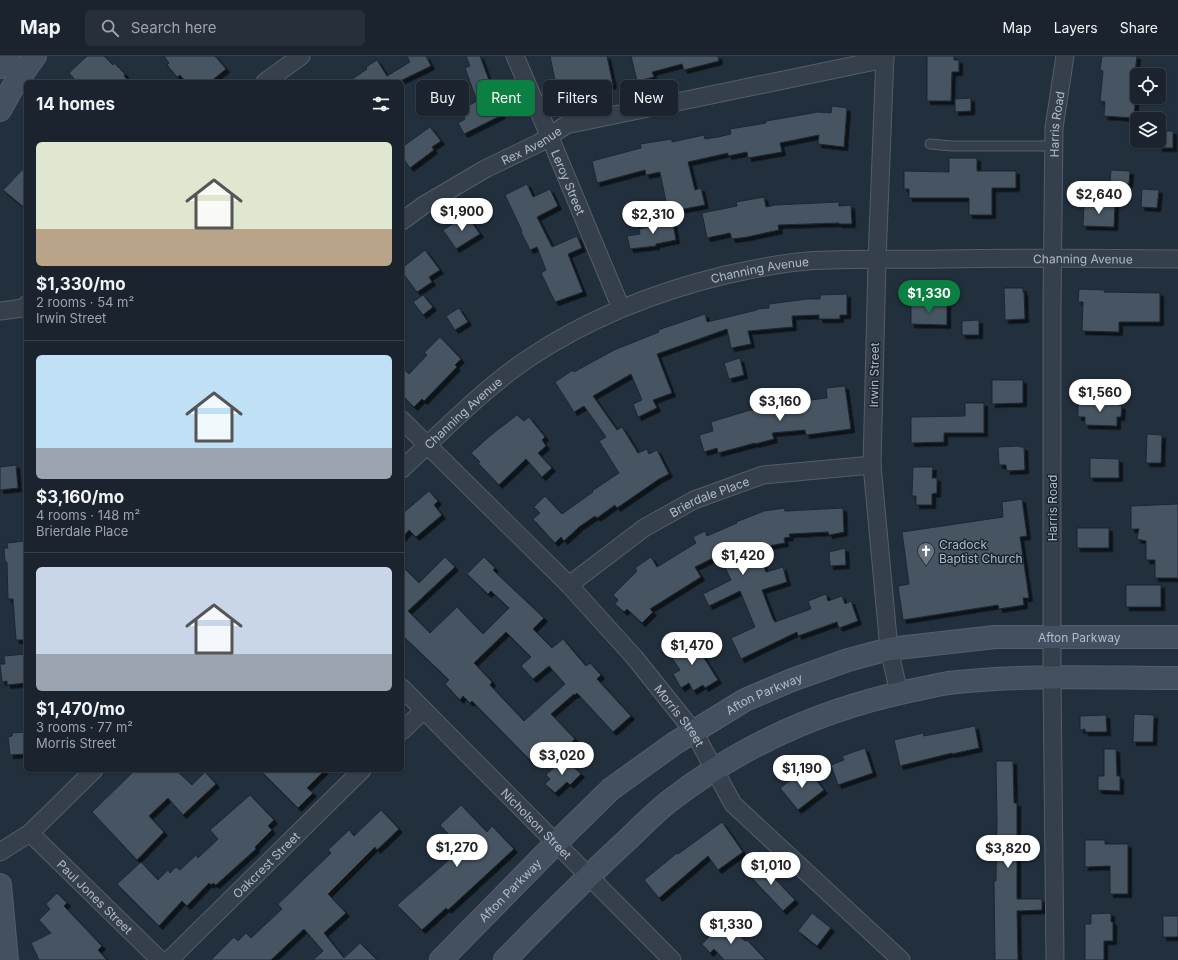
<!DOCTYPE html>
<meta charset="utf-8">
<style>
body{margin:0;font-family:Inter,sans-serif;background:#272f3a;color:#f1f3f6;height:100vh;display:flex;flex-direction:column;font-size:15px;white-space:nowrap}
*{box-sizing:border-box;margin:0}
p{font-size:13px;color:#9fa4aa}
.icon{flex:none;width:22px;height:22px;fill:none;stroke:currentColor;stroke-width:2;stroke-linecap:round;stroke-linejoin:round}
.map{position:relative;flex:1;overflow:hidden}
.details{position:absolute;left:24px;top:24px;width:380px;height:692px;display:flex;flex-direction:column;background:#1a232e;border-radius:6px;box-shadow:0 1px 3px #0004,0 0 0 1px #38404a}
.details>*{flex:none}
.banner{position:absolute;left:416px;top:24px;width:380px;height:36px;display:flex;gap:8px}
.tools{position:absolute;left:1130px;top:12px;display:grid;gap:8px}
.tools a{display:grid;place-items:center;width:36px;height:36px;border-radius:6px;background:#1a232e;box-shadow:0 1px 3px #0004,0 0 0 1px #38404a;font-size:20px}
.price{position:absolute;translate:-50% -34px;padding:0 9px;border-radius:14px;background:#fff;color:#222;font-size:13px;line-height:26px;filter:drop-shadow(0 1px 2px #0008)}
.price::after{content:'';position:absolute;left:50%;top:24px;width:12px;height:9px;margin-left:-6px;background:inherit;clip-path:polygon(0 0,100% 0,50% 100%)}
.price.selected{background:#0b8043;color:#fff}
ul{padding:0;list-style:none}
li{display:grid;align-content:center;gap:8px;height:212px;padding:0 12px}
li+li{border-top:1px solid #38404a}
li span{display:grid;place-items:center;height:124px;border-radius:6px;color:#555}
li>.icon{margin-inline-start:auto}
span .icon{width:72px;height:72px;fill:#fffc;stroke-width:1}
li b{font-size:17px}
h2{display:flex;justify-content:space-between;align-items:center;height:48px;padding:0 12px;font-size:17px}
.pill{padding:0 14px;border-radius:6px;background:#1a232e;box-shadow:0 1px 3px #0004,0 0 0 1px #38404a;font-size:14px;line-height:36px}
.pill.selected{background:#0b8043;color:#fff}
header{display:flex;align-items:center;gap:24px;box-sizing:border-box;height:56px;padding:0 20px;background:#1a232e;border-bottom:1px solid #38404a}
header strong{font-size:19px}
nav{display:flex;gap:22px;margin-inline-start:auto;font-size:14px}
.search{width:280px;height:36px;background:#272f3a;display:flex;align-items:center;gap:10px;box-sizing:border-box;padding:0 14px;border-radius:6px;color:#9fa4aa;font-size:15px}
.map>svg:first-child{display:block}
</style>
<header>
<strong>Map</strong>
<div class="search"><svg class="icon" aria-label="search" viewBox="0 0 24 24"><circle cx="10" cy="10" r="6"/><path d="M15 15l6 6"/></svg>Search here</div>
<nav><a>Map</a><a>Layers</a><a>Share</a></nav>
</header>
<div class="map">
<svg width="1178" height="904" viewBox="0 0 1178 904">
<defs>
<filter id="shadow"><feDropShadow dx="3.5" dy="3.5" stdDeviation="0" flood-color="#0009"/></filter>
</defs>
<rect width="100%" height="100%" fill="#222f3d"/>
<!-- building -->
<g fill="#465464" stroke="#1d2734" fill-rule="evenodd" filter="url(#shadow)">
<path d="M87,0h17l9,9 1,-2 11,11 -1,2 6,6h-53l-8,-9z"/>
<path d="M164,0h51l11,13 -16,13h-24l-6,-7 -3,2 -10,-12 2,-2z"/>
<path d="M407,0h19l5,10 -33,16h-50l19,-13 -1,-2 11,-7 10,16 23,-14z"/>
<path d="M466,0h14l22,59 -38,19 -6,-11 7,-4 -5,-9 17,-9 -12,-33 5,-2z"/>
<path d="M550,0h57l6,29 -18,4 -1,-7 -37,8z"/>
<path d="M631,0h87l1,5 -35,9 -2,-6 -30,8 2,5 -17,4z"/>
<path d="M927,0h27v4h5v12h-7l-1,29h-24z"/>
<path d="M1102,0h35l-4,33h3l-2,29 -30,-2 1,-14 -5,-1 3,-30 -3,-1z"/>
<path d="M971,42v13l-16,1v-13z"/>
<path d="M832,50l15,2 -3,39 -26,-3 1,-9 -39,8 2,9 -34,6 -1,-6 -19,4v-3l-40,9 7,28 6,-2 4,17 -37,7 -8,-40 -14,3 -1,-5 -48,13 -5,-22 49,-13 -1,-4 32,-5v3l32,-7 1,4 13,-2 13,-3 -1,-5 36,-6v-2l52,-9 13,1z"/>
<path d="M430,71l11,14 -9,6 2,3 -24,18 -8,-11v-10z"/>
<rect x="1159" y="75" width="14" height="17"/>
<path d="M949,102h28v13h39v17h-24v27h-23v-17h-60v-9h-5v-18l45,1z"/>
<path d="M26,110v43l-23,-19z"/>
<path d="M1111,114l19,1 -1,13 -19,-1z"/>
<path d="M527,128l6,13 17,-8 8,17 -21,11 15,30 25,-11 5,12 -14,6 15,38 -28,10 -14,-29 5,-3 -9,-23 -7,3 -9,-18 1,-1 -17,-36z"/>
<path d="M1142,133l17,1 -2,18 -16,-1z"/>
<path d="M764,141l2,10 9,-2 64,-3v4l12,-1 1,19h-13v-1l-61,2 1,5 -32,7 -15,2 -2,-6 -23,5 -5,-25 35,-7 -1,-4z"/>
<path d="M1084,147l31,1 -1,23 -31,-1z"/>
<path d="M467,159l13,19 -24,15 -13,-19z"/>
<path d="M672,162l4,22 -20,4v2l-26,3 -3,-13 13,-2 -1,-5 13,-3 -1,-4z"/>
<path d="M425,194l15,20 -11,7 3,5 -15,10 -15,-20v-4z"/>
<path d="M1004,232h19v4h1l1,27 -20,1z"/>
<path d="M1079,233l26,1 -1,2 56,1v29h-41v10l-37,-1 1,-29h-5z"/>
<path d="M847,238v21h-7v4h-21v-4l-27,1 1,11 -45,4 3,13 -20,4 -4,-19 -70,25 15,39 -19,7 4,8 -19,9 -5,-13 9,-4 -11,-26 -38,22 24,34 5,-3 16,26 9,-4 2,5 8,-4 12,24 -10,5 -42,29 -2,-3 -18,13 -2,-2 -16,11 -15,14 -3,-4 -6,6 -22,-24 7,-6 -6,-6 11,-11 17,18 31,-22 -1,-1 27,-18 -20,-32 7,-4 -22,-31 -10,6 -19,-30 18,-12 1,2 40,-22 45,-18 -1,-2 47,-16 2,8 50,-12v-1l12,-1v-4l38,-5h13v-4z"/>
<path d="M423,239l10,12 -10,8 -10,-13z"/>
<path d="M911,247h36v22l-36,-1z"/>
<path d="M459,252l9,14 -13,8 -9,-14z"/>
<path d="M979,264v15h-17v-14z"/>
<path d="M440,281l21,22 -6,6 2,2 -33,34 -2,-2 -8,8 -12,-12v-27l7,6 18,-19 -3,-2z"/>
<path d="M740,302l4,17 -15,4 -5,-16z"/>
<path d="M992,324h31v23l-31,1z"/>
<path d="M845,330l6,43 -45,6 -1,-5 -33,3 2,6 -19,5v-1l-37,10 -1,-5 -13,4 -5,-17 14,-4 -2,-9 36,-11 31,-7 49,-6 -1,-10z"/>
<path d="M1085,345l33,1v3l4,1 -1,11h-4v9l-32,-1v-8h-7v-13h7z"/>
<path d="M965,347h19v30h-40v9l-33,1v-26l54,-1z"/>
<path d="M517,359l7,6 5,-4 16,20 -3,3 4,6 -8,7 14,15 -10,9 -16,-18 -27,26 -21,-22 2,-1 -9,-9 20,-18z"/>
<path d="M1147,378l15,1 -1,28h-15z"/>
<path d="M1020,390v1h4l1,23 -18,1 -1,-6h-7l-1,-18z"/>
<path d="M1090,402l29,1v19h-29z"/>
<path d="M16,409l2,23 -18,2v-23z"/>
<path d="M913,411h20l-1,11h5v15l-5,1v11h-16v-9h-4z"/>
<path d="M429,435l9,10 -4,4 8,10 -26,22 -7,-7 -7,8v-24z"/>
<path d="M1022,443l5,37 -7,1 9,61h-6l1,7 -25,4 -1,-4 -95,15 -5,-34 11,-2 -7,-52 101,-15 -1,-15z"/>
<path d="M1178,448v74h-23v-18h-9v-19l-9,-2 2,-10h-8v-23z"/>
<path d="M784,452l1,3 58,-3 1,24 -15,3 -1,-3 -39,2 1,3 -6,1 1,5 -28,5 9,24 17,-5 4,15 -25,8 11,29 2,3 36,-13 -3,-8 18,-7 2,7 14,-5 3,8 6,-3 7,20 -19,7 -2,-6 -39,14 -1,-4 -56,27 -10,-21 24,-11 -15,-36 -31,15 -6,-12 28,-14 -12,-25 -24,12 6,10 -51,32 3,3 -11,11 -15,-14 -3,3 -9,-8 3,-4 -5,-5 24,-24 -2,-3 16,-11 6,10 39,-24 -3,-6 12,-6 2,5 30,-13 -1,-1 28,-11z"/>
<rect x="1077" y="472" width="32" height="20"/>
<path d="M26,485v99h-10l-3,-41h-5l-1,-37h-2l-1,-14h4l-1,-5z"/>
<path d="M845,492l1,17 -16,1 -1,-14z"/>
<path d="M445,501l10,10 -47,44 22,22 27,-26 26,27 26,-26 -18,-17 -3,3 -21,-20 17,-17 11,11 -2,2 51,48 -11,11 19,19 11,-9 23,27 4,-3 11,12 -4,4 34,37 -18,16 -36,-39 -2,2 -1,-1 -23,20 24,25 -18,17 -10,-11 -17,15 -58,-59 -2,2 -7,-7 -3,4 -15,-16 4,-4 -47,-45v-69l17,17zM506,576l25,25 -10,9 12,13 16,-13 16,18 -41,37 -34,-36 2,-3 -18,-19z"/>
<rect x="1126" y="529" width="35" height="22"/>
<path d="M691,581l27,43 -13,8 -2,-3 -10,6 -4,-8 -8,5 -8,-14 7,-4 -12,-18z"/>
<path d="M26,598v29l-19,2v-4l-5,1 -2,-18h5l-1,-8z"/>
<path d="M1134,658l20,1 -1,27h-20z"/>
<path d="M1106,659l1,17h-22v-3l-5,1v-14z"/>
<path d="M975,670l4,22 -27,6v-1l-52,13 -6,-26 29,-7 1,3z"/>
<path d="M26,676v22l-16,1 -2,-18 4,-1v-3z"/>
<path d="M865,692l8,25 -35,12 -7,-20 13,-5 -2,-4z"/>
<path d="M1104,693h12l1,27h3v15l-22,-1v-14h6z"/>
<path d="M564,702l17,16 -11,11 -3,-3 -12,11 -10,-9 5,-5 -4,-4z"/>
<path d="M996,705h17l1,42h3v96h25v11l-25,1 1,49h-23l-1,-79h2l1,-61z"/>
<path d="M135,714h41l16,15 13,-13 11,12 -33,31 -15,-17 -19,18 15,16 -27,28 -45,-48z"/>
<path d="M260,714h65l-18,18 6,5 -15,15z"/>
<path d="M809,715l15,19 -26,20 -18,-22 21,-16 2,3z"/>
<path d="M250,739l24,25 -6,6 4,4 -17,17 1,2 -40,36 -3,-2 -2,2 -2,-2 -22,23 -5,-5 -23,25 -42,-42 24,-22 17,18 10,-10 2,3 6,-6 4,3 16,-15 2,3 20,-19 -8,-9z"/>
<path d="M461,749l26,27 5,-6 22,23 -66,61 -2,-2 -24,22 -25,-25 61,-53 -3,-4 3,-3 -18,-20z"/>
<path d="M381,754l18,19 -22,21 -2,-3 -47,47 18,19 -22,20 20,25 16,-15 17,17h-64l10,-9 -19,-22 -33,31h-60l23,-23 4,4 8,-8 5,5 31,-29 -4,-5 53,-51 -3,-3 21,-20 5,6z"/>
<path d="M722,766l21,30 -25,18 -10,-14 -49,42 -15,-18 33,-27 1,1z"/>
<path d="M1085,784h20v4h23v50h-18v-28l-25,1z"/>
<path d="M759,806l36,38 -12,11 -36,-38z"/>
<path d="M57,837l10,10 -3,3 38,40 -4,4 9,10h-68l-8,-17 20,-10 -12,-13 11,-11 -4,-5z"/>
<path d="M812,857l19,15 -14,18 -19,-15z"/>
<path d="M1111,857v9h2v19h-9v19h-19v-36h6v-10z"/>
<rect x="1163" y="860" width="15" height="21"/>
<path d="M725,865l20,20 2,-1 19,20h-42l-10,-11 -4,4 -8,-9z"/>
</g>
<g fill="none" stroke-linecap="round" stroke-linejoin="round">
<defs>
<path id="lane" d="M930,88l22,2h102"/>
<g id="street">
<path id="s1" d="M515,0l34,79 72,173"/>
<path d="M885,0l-8,204 -5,205 17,184 10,44"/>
<path d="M265,26l36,-26"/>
<path id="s2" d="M402,165l22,-16 61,-36 54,-26 27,-18 319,-66"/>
<path d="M0,255l23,-3 3,-3"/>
<path id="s3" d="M402,364l167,165 66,73 59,74 39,72 168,156"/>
<path id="s4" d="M402,413c41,-38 80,-79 127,-111 60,-40 126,-66 196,-83 27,-6 55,-12 83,-14 44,-3 90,-1 134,-2 79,-1 157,-1 236,0"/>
<path id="s5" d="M569,529l75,-57 50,-28 69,-25 109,-10"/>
<path id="s6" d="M402,632l270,272"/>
<path d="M402,675l22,-21"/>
<path id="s7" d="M30,777l130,127"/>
<path d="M0,796l30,-19 64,-63"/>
<path id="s8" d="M169,904l193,-190"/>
<path id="s9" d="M1055,904l-3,-283v-371l2,-178 11,-72"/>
</g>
<g id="secondary">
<path d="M0,11l8,-11"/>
<path d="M0,54l14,-25 21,-29"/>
<path d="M0,829l7,75"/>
<path id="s10" d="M441,904l115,-117 55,-54 64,-46 70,-43 47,-20 56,-20 41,-11 106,-12h183"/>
<path d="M505,904c39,-40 79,-80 120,-118 15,-14 30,-30 46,-42 71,-55 155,-92 243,-110 11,-2 22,-5 34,-7 76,-9 154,-5 230,-5"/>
</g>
</defs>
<!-- lane casing -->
<use href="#lane" stroke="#545e6b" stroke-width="11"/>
<!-- street casing -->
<use href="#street" stroke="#545e6b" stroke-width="19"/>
<!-- secondary casing -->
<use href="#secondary" stroke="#545e6b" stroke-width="24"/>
<!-- lane -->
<use href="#lane" stroke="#36404d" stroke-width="9"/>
<!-- street -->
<use href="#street" stroke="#36404d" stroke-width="17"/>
<!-- secondary -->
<use href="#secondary" stroke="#445060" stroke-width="22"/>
</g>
<!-- icons -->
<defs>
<symbol id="church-pin" viewBox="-11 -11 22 30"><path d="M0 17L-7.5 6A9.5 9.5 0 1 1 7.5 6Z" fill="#6b7280" stroke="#1b2532"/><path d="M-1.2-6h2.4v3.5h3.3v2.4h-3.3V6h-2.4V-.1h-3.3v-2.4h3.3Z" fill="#fff"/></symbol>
</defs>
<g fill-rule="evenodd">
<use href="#church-pin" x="916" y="485" width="20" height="27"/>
</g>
<g text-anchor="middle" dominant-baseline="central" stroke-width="3" stroke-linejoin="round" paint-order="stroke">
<!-- street labels -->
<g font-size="12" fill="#b2bbc9" stroke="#1b2532">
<text stroke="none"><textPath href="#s9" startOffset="836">Harris Road</textPath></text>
<text stroke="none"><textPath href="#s2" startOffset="150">Rex Avenue</textPath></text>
<text stroke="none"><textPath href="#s1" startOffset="137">Leroy Street</textPath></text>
<text stroke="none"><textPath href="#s4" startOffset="742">Channing Avenue</textPath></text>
<text stroke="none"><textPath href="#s4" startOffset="418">Channing Avenue</textPath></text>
<text transform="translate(874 319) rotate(-89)">Irwin Street</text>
<text stroke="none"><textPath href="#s4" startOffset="83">Channing Avenue</textPath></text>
<text stroke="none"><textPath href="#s5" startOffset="167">Brierdale Place</textPath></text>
<text transform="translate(1052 452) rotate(-90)">Harris Road</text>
<text stroke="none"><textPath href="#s10" startOffset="746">Afton Parkway</textPath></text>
<text stroke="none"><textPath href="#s10" startOffset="422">Afton Parkway</textPath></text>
<text stroke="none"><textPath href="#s3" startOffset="406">Morris Street</textPath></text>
<text stroke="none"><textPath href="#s6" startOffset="191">Nicholson Street</textPath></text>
<text stroke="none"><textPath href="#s8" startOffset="136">Oakcrest Street</textPath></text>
<text stroke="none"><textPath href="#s10" startOffset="98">Afton Parkway</textPath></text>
<text stroke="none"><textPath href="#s7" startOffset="91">Paul Jones Street</textPath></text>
</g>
<!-- poi labels -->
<g font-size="12" fill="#b2bbc9" stroke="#1b2532" text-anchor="start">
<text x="939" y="488">Cradock<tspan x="939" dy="14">Baptist Church</tspan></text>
</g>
</g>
</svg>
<div class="tools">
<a><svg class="icon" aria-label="locate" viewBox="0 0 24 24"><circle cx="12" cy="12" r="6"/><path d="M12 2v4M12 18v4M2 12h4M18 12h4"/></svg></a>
<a><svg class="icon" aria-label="layers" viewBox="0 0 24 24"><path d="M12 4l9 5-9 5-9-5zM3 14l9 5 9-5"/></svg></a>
</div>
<b class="price" style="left:1099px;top:159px">$2,640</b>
<b class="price" style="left:462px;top:176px">$1,900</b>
<b class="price" style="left:653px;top:179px">$2,310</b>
<b class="price selected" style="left:929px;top:258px">$1,330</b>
<b class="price" style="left:1100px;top:357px">$1,560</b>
<b class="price" style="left:780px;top:366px">$3,160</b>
<b class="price" style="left:743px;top:520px">$1,420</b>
<b class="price" style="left:692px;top:610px">$1,470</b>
<b class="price" style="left:562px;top:720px">$3,020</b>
<b class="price" style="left:802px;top:733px">$1,190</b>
<b class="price" style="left:457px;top:812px">$1,270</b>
<b class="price" style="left:1008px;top:813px">$3,820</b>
<b class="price" style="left:771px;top:830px">$1,010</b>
<b class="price" style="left:731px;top:889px">$1,330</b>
<div class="banner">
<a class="pill">Buy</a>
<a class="pill selected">Rent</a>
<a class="pill">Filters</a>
<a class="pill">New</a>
</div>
<section class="details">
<h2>14 homes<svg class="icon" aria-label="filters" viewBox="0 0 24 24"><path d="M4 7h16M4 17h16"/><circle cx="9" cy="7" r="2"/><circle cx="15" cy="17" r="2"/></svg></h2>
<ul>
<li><span style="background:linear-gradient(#dfe7d0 70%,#b9a48a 0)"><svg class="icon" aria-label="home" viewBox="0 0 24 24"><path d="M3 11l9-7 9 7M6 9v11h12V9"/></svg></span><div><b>$1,330/mo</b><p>2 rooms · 54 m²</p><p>Irwin Street</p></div></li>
<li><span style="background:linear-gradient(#bfe0f5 75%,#9aa5b1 0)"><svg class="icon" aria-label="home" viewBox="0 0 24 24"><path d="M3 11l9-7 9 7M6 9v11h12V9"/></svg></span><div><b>$3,160/mo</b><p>4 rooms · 148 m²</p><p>Brierdale Place</p></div></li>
<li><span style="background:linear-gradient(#c9d6e8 70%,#9aa5b1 0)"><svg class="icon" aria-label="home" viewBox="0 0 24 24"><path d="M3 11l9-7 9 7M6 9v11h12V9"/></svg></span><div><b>$1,470/mo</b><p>3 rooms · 77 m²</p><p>Morris Street</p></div></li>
</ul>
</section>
</div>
